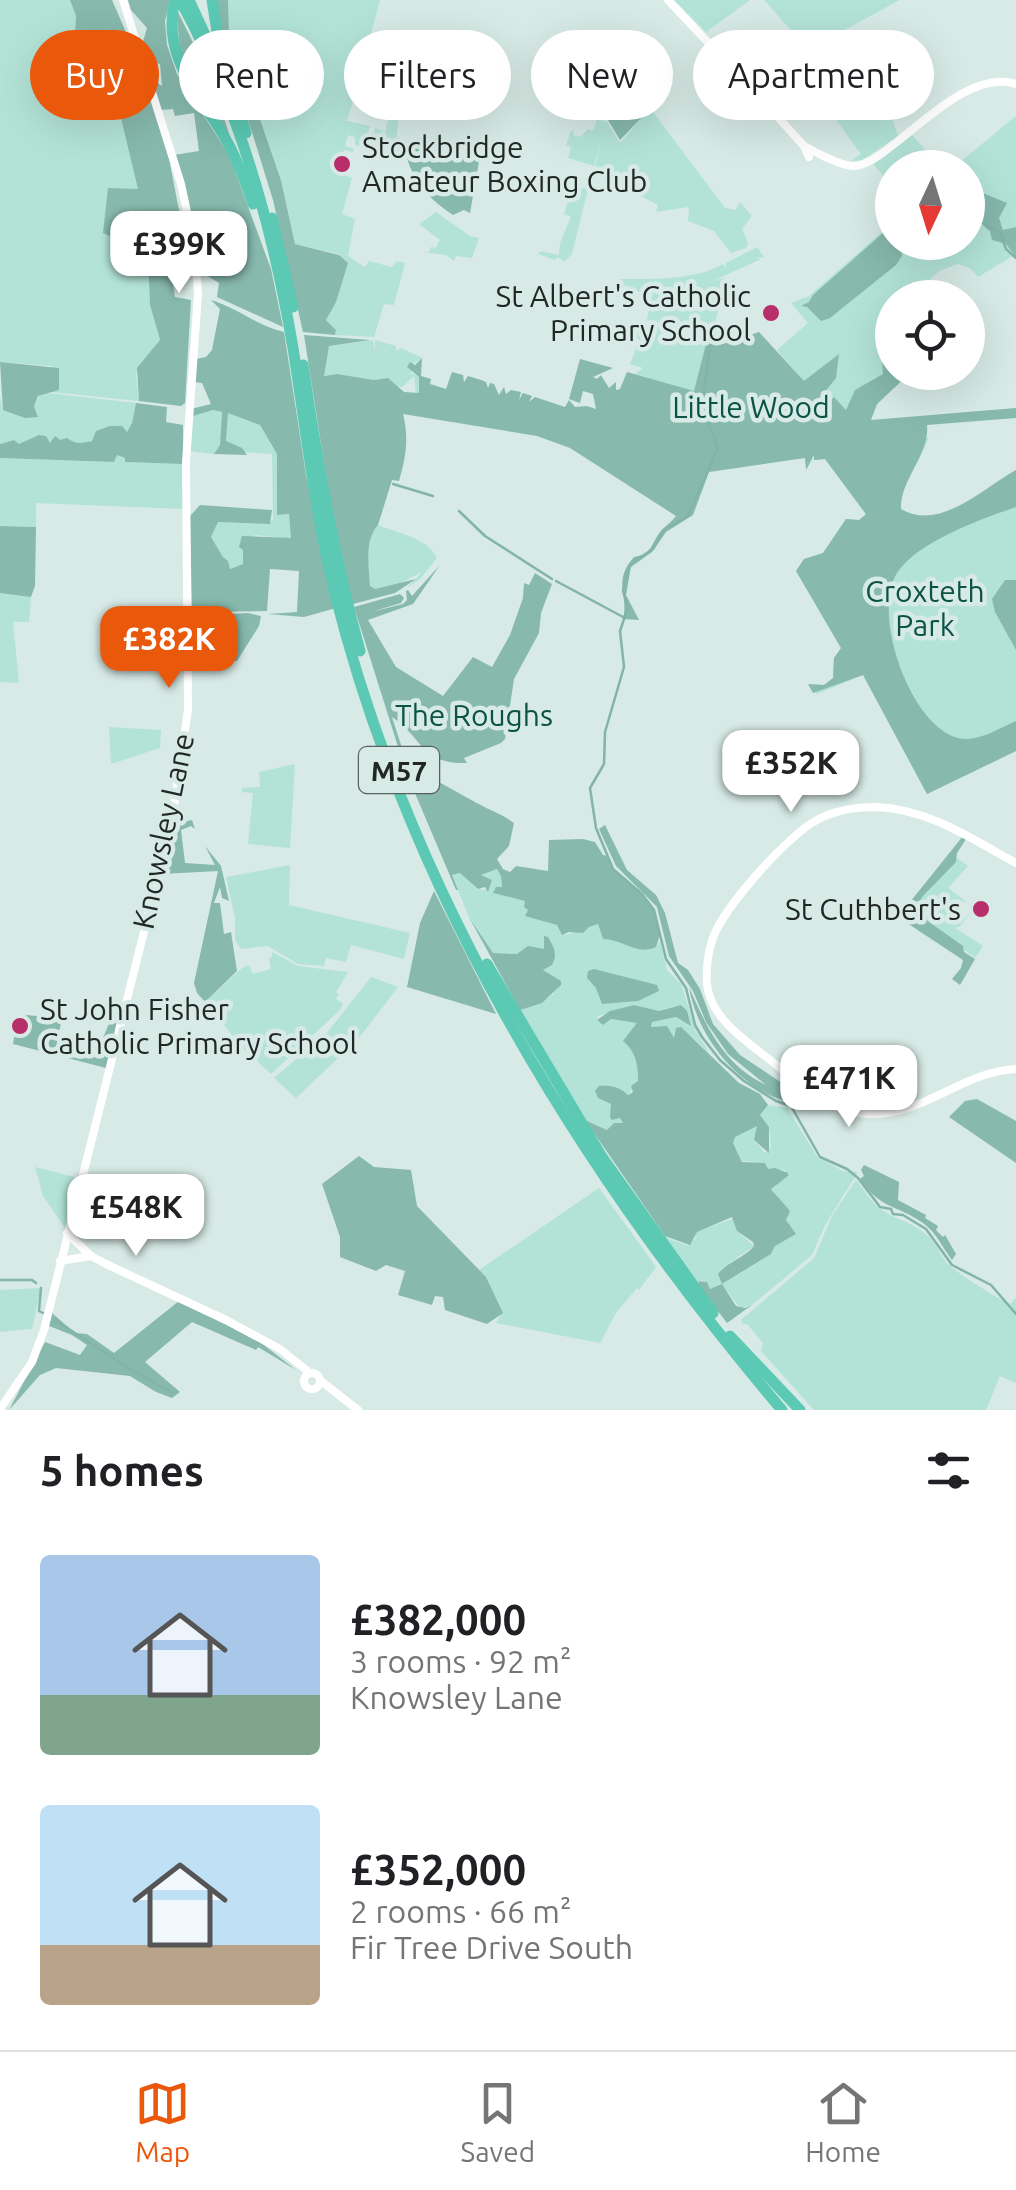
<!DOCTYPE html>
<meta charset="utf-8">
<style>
body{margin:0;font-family:Ubuntu,sans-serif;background:#f2f2f2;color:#202124;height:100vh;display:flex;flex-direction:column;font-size:38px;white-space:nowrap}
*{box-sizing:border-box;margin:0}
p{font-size:32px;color:#757577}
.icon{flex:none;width:55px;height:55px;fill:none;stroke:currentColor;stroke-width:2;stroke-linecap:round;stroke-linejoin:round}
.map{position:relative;height:1410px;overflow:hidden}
.sheet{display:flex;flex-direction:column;background:#fff;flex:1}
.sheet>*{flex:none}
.banner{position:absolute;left:30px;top:30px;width:958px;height:90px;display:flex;gap:20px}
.needle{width:65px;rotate:184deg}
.tools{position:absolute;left:875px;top:150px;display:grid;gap:20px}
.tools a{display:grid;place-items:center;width:110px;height:110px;border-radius:50%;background:#fff;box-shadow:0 10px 40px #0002;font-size:50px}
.price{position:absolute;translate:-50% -85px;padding:0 22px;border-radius:20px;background:#fff;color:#222;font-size:32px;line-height:65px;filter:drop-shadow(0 2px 5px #0008)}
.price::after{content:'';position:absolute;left:50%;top:60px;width:30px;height:22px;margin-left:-15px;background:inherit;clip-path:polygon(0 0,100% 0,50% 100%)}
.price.active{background:#ea580c;color:#fff}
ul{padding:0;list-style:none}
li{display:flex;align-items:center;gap:30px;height:250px;padding:0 40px}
li span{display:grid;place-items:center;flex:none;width:280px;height:200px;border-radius:10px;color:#555}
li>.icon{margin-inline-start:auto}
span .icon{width:120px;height:120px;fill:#fffc;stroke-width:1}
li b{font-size:42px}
h2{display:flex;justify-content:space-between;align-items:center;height:120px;padding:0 40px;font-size:42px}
.chip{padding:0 35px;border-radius:45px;background:#fff;box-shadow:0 10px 40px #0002;font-size:35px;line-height:90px}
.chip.active{background:#ea580c;color:#fff}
.tabs{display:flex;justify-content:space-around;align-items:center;height:140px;border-top:2px solid #e0e0e0;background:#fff;font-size:28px;color:#757577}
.tabs a{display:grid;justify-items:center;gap:5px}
.tabs .active{color:#ea580c}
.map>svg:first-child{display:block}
</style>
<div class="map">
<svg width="1016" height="1410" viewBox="0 0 1016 1410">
<rect width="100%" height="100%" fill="#d7eae5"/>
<!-- green -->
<g fill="#b3e3d7">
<path d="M0,0h70l6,16 -2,32 16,10 12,-1 1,19 -35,28 48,-8 23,94 -27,47 35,-6 3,74 10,36 -24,33 3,27 -88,-9 8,-2 -7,-24 -52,-4z"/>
<path d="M228,0h152l-9,34 8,1 -1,4 -8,-3 -12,45 10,-28 30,10 -1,-9 5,17 -21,-12 -1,4c20,14 13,26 17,46h-11l3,3 10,1 2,-31 -5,66 -16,3 -10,-4 2,-8h6l-5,-2 2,-9 8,3v10l6,-26 -9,-4 9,-36 -19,-5 -6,22 14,5 -4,10 -21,-6 -6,19 -12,-2 35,8 -6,20 -9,-1v-8l-7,-2 -3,11 9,3 -1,3 -8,-2 -5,4 -5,17 17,7 -10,36 13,5 -7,37 17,11 4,-6 23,6 5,-6 8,2 -11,42 -10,-1 -10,33 -39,-2 1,-5 -10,-10 20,-51 -7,-15 -44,-10 -14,-65 -52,-149z"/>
<path d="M674,0h76l-44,32z"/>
<path d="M764,0h136l-87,47 16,16 8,-5 8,4 12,20 9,-1 4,5 -12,9 14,18 11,-8 8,11 7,20 -36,24 -11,1 10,-7 -69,-95 16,-10z"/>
<path d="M650,108l75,100 11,2 4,-8 12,14 -10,13 6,14 -2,5 -15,5 -17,-22 -26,-10 1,-14 -33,5 2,-7 -64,-34 9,-36 -9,31 -26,-8 3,-11 -5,-2 5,-14 3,-1 -1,5 7,2 8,-8 5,2 4,-12 10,3 13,21z"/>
<path d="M1016,116v138l-38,23 -8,-9 -12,-4 -19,7 -28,26 -19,1v74l18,1 -33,31 -7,16 -22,-9 -16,-14 -5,7 -6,-3 -44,-51 31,-27 -17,-20 18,-7 83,-73v19h76v-74l-14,-1z"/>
<path d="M911,134l18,20 -17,13 -20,1v14l-2,3 -17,-22z"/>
<path d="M587,180l3,1 -18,73 -8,8 -6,-5 -3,3 -17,-6 3,-3 18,4 1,-12 11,-26 -7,-3 9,-31 11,6z"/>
<path d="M436,212l34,24 9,2 -7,20 -16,-2 -2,5 -8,-6 -23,-3h6l2,-5 5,1 4,-8 -21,-16z"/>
<path d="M757,247l7,10 -9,1 6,1 -46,21 10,-2 -13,60 -4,-6 -8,3 -53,-15 6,-28 -9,-2 -3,6 1,-4 -14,-2v-4l-3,-1 -4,12 4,3 -11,-5 6,-16c27,0 75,2 103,-15l3,4v-5z"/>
<path d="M631,324l3,8 19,2v-8l54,14 -12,51 -49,-11v-3l-11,-3 8,-6 -13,-4 7,-18 11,3 2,-7 -21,-5 -4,12z"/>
<path d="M373,340l2,12v-12l21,6v5l5,-3 21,10 -9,6 -2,9 8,4v16l-3,1 -2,-18 -12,11 -6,-1 -8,-8 -14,2 -37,-6 -14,2 6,-30z"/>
<path d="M47,393l89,10 -4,20 -5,9 -17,-6 -24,18 -26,-4 -11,3 -3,-7 -6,-1 -21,10 -5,-5 -14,4v-47l3,13 35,4 -4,-8 5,-10z"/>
<path d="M213,410l9,2 -2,33 -6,9 -25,-3 1,-34z"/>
<path d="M228,412l32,13 17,29v61l12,-1 3,25 -37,-4 -12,15v14l-13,5 -19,-32 7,-15 51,2 4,-5 -1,-65 -27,-2 -19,-11z"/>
<path d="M848,433l13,18 68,-13 -28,57v14c39,24 82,-21 115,-39v281l-89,43 -64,-119 -46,19 -9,-10 16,1 9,-7 1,-20 7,-10 -45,-77 8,-12 19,-6 23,-34 13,1 7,-5 -41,-56 -11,1 11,-24z"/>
<path d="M117,455l8,3 1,4 57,2v45l-147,-6v24l-36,-1v-68l114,4z"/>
<path d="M378,525c19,8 50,13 59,33l-17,21 -13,9 15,-16 -28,14 -20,3 -4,-3c-1,-20 -7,-46 8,-61z"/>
<path d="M12,592l19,5 -2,25h-16l6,61 -19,-1v-89z"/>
<path d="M109,727l52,3 -1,18 -49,16z"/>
<path d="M295,764l-5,84 -42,-4 5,-51 -11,-1v-4l18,-1 -1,-15z"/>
<path d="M957,858l11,8 -20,22 20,15 -11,-4 -9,12 13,11 10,-10 -12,15 -4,1 28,18 -8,12 -60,-46 7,-15z"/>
<path d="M290,865l-1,40 121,28 -6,26 -53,-14 -5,17 -20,-4 -2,8 -26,-2 -30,-18 -27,3 -6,-9v-22l-9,-41z"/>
<path d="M497,869l4,7 1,11 -9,6 32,8 3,10 29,14 4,8 5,2 32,-11 5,15c19,-1 33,17 53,8l4,-7 7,30 14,14 15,47 14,23 -19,-18 -16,-5 -1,7 -7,-9 -16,-2 1,-5 24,-5 6,5 -8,-16 -15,5 -25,-6 -36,11 -1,4 6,5 8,-6 26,4 -11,21c12,8 12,24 12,37l-10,14 -24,7 7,1 13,19 -16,8 -23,-10 -67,-110c19,-7 35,-8 43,-29l-18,-11 9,-5 -10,-25 3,9 -28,5 -25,-1 -22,-33 -18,-45 9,-2 16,16 12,1 3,-10 -11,-5z"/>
<path d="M272,952l26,14 50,6 -12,20 3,3 -3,4 7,5 -3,6 -69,64 -29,-27 -37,-45 37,-34 7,-3 4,9 18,-5 -2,-11 3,-1z"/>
<path d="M371,977l27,10 -39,51 -63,60 -22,-20 53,-45z"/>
<path d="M768,1105l19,3 31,50 25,13 15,1 -33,53 -13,30 -60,50 -12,3 -18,-23 -12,4 -3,-7 -7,-2 -1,6 -46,-65 16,18 18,6 8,-6 1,-7 39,-14 2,13 17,15 -33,23 2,15 48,-30 4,-8 20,-12 -8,-9v-16l-16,-21 17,-12 -3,-6 -17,-1 -13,-7 -13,-1 -9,-18 1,-6 18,-11h6l-4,14 11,13 6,-5 -1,-15 -10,-18z"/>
<path d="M35,1167l43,11 -13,50 -22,-32z"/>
<path d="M856,1180c8,9 16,24 26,30 14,10 31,12 46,26 8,7 11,17 18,26 9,10 52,37 64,42l6,-6v85l-16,-7 -14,34h-172l-53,-59 2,-8 -16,-19h-4l-2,-4 73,-62 18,-42z"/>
<path d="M599,1188l57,79 -17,23 -2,-2 -21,25 -16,30 -104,-20 6,-11 -16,-35 -7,-7z"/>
<path d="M41,1288l-9,41 -32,3v-42z"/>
</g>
<!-- forest -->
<g fill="#87b9ad">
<path d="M70,0h42l30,69 26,84 18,94 -16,19 5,31 16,3 -6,103 -4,3 -42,-5 -2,-33 23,-28 -10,-35 -3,-73 -35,5 -9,-4 5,-45 30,1 -22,-92 -48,7 -5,-3c9,-17 23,-22 40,-26l-1,-17 -21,-3 -7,-7 2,-32z"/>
<path d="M128,0h42l-5,21 2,24 10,29 52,81 42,114 12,58 -66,-30 2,-14 -13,-8 6,-8 -2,-8 -12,-9 -24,-95 25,-4 -5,-38 -19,3 -2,-7 -13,1 -9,-31 11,7 -2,-22 -4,-1 -5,6 -4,-2 -5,-22 5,-17 -16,-18z"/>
<path d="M216,0h12l1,30 52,150 14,64 44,11 9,8 -12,39 -10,18 10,10 -1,5 -32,-3 -30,-132 -52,-168z"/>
<path d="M176,8l34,69 20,59 -49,-76z"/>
<path d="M648,69l9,4 -1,5 15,4 -3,8 -48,50 -12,-20 7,-19h11l11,-14 -1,-8 6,1z"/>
<path d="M404,141l30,1 7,9 39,5 -10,57 -6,-3 -11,5c-27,-18 -46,-40 -49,-74z"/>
<path d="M968,187l39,16 -8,15 4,12 13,-3v30l-10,-13 -14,-4 -2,-9c-12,-7 -23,-31 -22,-44z"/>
<path d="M892,225v17l8,1 2,13 -6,9 -66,53 -9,3 -14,-14 -6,-1 8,-4 4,-7z"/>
<path d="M211,300c27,8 46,26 73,32l22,143 30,133 -32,9 -36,-3 29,-2 2,-41 -29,-2 -3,42 -75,1 -2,-96 10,-11 72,5 -2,14 -52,-2 -7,15 12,20 5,4 2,8 13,-5v-14l-4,-3 3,-11 49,2 -2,-24 -12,1v-61l-17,-29 -32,-12 -2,28 16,7 5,7 -33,-1 6,-9 2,-33 -9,-2 -23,7 1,-8 20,-5 -9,-21 -9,-1 3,-23 10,-2 6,-7 8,-41z"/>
<path d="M759,332l45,49 35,-27 -3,24 -16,20 7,6 7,-7 12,13 9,-20 28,-16 -1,-14 8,-2 2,-10v24l18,1 -33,31 -6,16 145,-12v10l-89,7c3,30 -27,54 -26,84 39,23 82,-21 115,-39v37c-35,12 -99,35 -119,66 -26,40 13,153 61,165 18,5 42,-10 58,-17v30l-89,43 -64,-119 -50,18 -5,-9 16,1 9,-7 1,-20 7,-10 -45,-77 8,-12 19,-6 23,-34 13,1 7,-6 -41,-55 -11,1v-5l-8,15 -1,-12 -96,14 -16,43 -27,17 -14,20 -21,15 -5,28 13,25 -16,-1c6,-25 -11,-37 11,-62 16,-3 16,-9 24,-22 4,-7 13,-12 18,-19l-106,-68 -33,-12 -134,-22c6,24 3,43 -4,67l-7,-1 -14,45c-14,15 -9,41 -8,61l5,3 41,-10 -21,14 -42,11 -22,-96 -27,-173 66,5 -41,6 -5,30 13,-2 37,6 14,-2 16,14 15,1v-16l-12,-10 3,-5 5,3 7,-7 -1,18 10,3 -1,5 16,5 6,-17 11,3 1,7 4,-6 13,4 -2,4 2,-4 5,2 2,6 2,-5 4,1 5,11 5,-8 2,7 5,-4 10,2 -2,8 4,-7 9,3 -3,6 6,-5 30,10 4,-7 6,7 12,-1 9,3 -3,-15 -10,-3 -3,12 -11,-4 11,-40 33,9 -20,9 4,2 4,-4 8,13 7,-6v8l4,-1 7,-17 67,19 13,-51 16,4z"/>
<path d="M0,362l59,6v22l-21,6 -4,10 4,11 -13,1 -22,-8z"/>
<path d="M136,403l31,4 -1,15 17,3v39l-58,-2v-4l-8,-3 -3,7 -114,-4v-14l14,-4 5,4 20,-9 7,1 4,7 5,-7 5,4 7,-2c10,7 14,5 25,3l4,-10 14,-5h12l5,6 5,-9z"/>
<path d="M0,526l36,1 -1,59 -4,11 -31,-4z"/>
<path d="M440,565l-27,39 -45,16 28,47 47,29 30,-39 19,10 18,-32 13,-37 1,-15 5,2 6,-12 17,11 -11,29 -2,20 -25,46 -9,60 -4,4 -37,15 3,5c-48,1 -43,-25 -75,-46l20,62 4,-6c21,6 47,23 63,31 12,7 23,10 35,19l-5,23 -12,13 6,10 7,3 6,-6 32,5 1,-31 34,-1 12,3 8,13 5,1 5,13 29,25 12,16 6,25 -4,12c-19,9 -34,-8 -53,-8l-5,-15 -9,3 -6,6 -14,-1 -7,3 -5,-10 -32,-9 3,-6 -4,-3 1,-6 -32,-8 3,-6h6l-1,-11 -4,-7 -16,6 11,5 -4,12 -3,-5 -7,2 -18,-16 -8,2 6,15h-2l-50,-118 -52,-165 46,-13 4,4 -3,5 -30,9 32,-8 4,-4 -1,-9 2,-1 4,6z"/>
<path d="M1005,580h11v70l-21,-38 -3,-13z"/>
<path d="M248,613l13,3 -2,10 -22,35 -47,-3 -2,-38 6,-4z"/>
<path d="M192,820l3,9 -4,-3 -10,4 4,33 30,2 -10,-19 16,20 8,35 -7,-3 -2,-11 -6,16h6l4,31 7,-2 6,39 -32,31 -8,-9 -3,-10 24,-112 -56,3 17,-51z"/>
<path d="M605,825l22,45 29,25 9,18 13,50 10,7 12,19 13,35 27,31 51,34 -3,5 -6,-2 3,9c-48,-15 -88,-65 -96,-114 18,41 35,78 77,98l-38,-31 -22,-32 -13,-31 -24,-35 -12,-49 -41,-41 -17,-37z"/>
<path d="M963,836l3,3 -9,14 -1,9 -34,35 -7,15 48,34 1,6 11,7 -15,26 -8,-6 9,-11 2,-8 -65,-43z"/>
<path d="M434,891l62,123 -89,-27 13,-64z"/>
<path d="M470,919l23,34 24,1 11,-8 16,3v-13l4,1c6,10 10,18 4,28l-9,5 18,11v4l-19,18 -22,7z"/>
<path d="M594,969l63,16 2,6 -21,10 -36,3 -6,-16 -9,-10 1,-7z"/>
<path d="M59,1001l5,7 -9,44 25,7 17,-7 17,-40 5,1 -13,55 -93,-24 4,-25 10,-4 20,2z"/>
<path d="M634,1005l25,6 22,-6 6,6 4,15 -15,-9 -24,5 -1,5 16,-1 7,12 2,-10 5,-1 58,56 21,11 8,11 -8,10 9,12v26l-15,-13 3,-14 -22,11 -2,6 9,19 23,1 3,6 7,-1 13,5v3l-17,13 19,22 -4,9 10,14 -21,12 -4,8 -49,30 14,22 9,2 7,-3 -25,18 -28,-37v-5l8,1 3,7 12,-5 -4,-10c9,-12 26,-16 36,-28l-1,-4 -16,-11 -5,-14 -35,15 -7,13 -25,-9 -80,-116 22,10 7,-7h9l-3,-5 -8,2 -2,-3 1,-13 -13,-6 -3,-7 4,-5c11,-1 21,1 29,9l5,-3 -2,-6 7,-5c0,-17 -2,-29 -15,-40l14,-18 -26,-4 -8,6 -6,-5 13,-9z"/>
<path d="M977,1099l39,22v42l-67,-46 16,-16z"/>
<path d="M359,1156l15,11 37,3 6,36 69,71 17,36 -16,11 -42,-14 -2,-13 -8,-1 -3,9 -34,-10 7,-24 -19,-6 -10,6 -36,-14v-20l-18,-53z"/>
<path d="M864,1165l35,17 -1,18 28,15 -1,3 13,8 -2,4 7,7 2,-2 11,19 -4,6c-10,-13 -15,-27 -29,-37 -27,-19 -42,-13 -63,-44l4,-3 -3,-6z"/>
<path d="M179,1301l81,41 36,28 -38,-23 -2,3 -64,-28 -47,40 35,30 -8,6 -16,-6 -26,-16 -74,-8 -16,7 -31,35 36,-68 35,13 7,-10 -15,-10 -23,-9 3,-13 23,20 12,1 27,19z"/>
</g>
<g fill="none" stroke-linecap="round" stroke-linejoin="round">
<!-- stream -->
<g stroke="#82b4a9" stroke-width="2.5">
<path d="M968,197l9,23 23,12 6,17 10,9"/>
<path d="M710,345l-8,61 16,42 -30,68 -24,14 -11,19 -21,14 -5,8 -4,20 5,16 -8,24 4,36 -19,65 -1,32 -14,24 6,40 17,41 29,25 12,16 12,49 20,29 9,37 7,12 18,23 24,21 32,20 15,5 29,51 27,12 11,9 22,29 11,2 2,5 10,1 23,14 26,36 39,20 25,29"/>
<path d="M393,484l40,12"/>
<path d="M459,511l26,25 67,43"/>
<path d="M556,581l69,37"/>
<path d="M0,1280h32l4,3"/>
<path d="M41,1288l-2,23 4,2"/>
<path d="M55,1320l75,49 43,24"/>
</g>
<!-- secondary -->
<g stroke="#fff" stroke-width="8">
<path d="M668,0l97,103 39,43 5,11"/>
<path d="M804,146c13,7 36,20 50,20 13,-1 25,-10 35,-18 33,-24 84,-78 127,-64"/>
<path d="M1016,863c-44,-24 -87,-54 -140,-56 -20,0 -41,3 -59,13 -28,14 -94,88 -104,118 -5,13 -7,32 -6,46 3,35 42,59 67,79 25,21 50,45 84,50 61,9 100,-41 158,-44"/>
<path d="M67,1233l24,23 17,9 118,55 54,29 30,24"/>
<path d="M60,1261l31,-5"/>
<circle cx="312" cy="1381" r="8"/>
<path d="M321,1381l37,29"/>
<path d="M0,1409l32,-47 12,-32 128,-510 16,-110 -2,-248 12,-167 -3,-46 -14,-65 -58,-184"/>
</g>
<!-- highway -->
<g stroke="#5cc9b4" stroke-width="11">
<path d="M175,0c-15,59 28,97 54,145 10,19 17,39 24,59"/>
<path d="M180,0c59,106 93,229 113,348 13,82 22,165 42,246 76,303 247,580 447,816"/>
<path d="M189,0l36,78"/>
<path d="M212,0l5,31 29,102"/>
<path d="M272,218l21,89"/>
<path d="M303,365c14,97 31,191 57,286"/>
<path d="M487,964l115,193 111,156"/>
<path d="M730,1336l70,74"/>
</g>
</g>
<!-- markers -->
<g fill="#b82e6b" stroke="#d7eae5" stroke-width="4">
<circle cx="342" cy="164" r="10"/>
<circle cx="771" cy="313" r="10"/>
<circle cx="981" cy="909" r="10"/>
<circle cx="20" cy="1026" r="10"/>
</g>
<g text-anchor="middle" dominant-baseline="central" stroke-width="9" stroke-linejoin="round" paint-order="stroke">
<!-- shield labels -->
<rect fill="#d7eae5" stroke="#57625f" stroke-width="2.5" x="359" y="747" width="80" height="46" rx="8"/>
<g font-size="28" font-weight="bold" fill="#202725">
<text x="399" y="770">M57</text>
</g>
<!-- poi labels -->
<g font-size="30" fill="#202725" stroke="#d7eae5" text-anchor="start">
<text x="362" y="147">Stockbridge<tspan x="362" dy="34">Amateur Boxing Club</tspan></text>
<text x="751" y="296" text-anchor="end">St Albert's Catholic<tspan x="751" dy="34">Primary School</tspan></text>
<text x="961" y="909" text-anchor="end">St Cuthbert's</text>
<text x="40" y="1009">St John Fisher<tspan x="40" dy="34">Catholic Primary School</tspan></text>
</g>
<!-- park labels -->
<g font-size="30" fill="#0b5347" stroke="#d7eae5">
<text x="751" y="407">Little Wood</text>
<text x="925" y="591">Croxteth<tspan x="925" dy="34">Park</tspan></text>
<text x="474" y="715">The Roughs</text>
</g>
<!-- street labels -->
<g font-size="30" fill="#202725" stroke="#d7eae5">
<text transform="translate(163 831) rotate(-78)">Knowsley Lane</text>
</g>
</g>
</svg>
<div class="tools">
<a><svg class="needle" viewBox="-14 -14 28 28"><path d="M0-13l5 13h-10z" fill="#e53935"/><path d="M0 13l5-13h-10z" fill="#757577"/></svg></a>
<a><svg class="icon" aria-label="locate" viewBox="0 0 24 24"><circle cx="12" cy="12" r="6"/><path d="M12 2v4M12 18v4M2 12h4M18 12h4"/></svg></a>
</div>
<b class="price" style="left:179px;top:296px">£399K</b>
<b class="price active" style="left:169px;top:691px">£382K</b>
<b class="price" style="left:791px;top:815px">£352K</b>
<b class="price" style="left:849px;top:1130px">£471K</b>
<b class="price" style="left:136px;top:1259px">£548K</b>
<div class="banner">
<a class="chip active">Buy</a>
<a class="chip">Rent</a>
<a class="chip">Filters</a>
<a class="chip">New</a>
<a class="chip">Apartment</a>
</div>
</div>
<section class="sheet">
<h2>5 homes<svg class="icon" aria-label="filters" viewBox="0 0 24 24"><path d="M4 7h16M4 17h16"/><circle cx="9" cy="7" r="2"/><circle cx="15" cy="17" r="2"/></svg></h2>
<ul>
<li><span style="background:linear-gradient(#a9c7e8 70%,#7fa58c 0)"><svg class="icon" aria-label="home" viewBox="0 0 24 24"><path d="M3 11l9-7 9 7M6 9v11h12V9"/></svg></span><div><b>£382,000</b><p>3 rooms · 92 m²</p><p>Knowsley Lane</p></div></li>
<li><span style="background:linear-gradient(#bfe0f5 70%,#b9a48a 0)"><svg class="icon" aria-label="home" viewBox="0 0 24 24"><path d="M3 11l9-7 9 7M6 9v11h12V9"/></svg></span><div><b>£352,000</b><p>2 rooms · 66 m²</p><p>Fir Tree Drive South</p></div></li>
</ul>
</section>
<nav class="tabs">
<a class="active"><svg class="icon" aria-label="map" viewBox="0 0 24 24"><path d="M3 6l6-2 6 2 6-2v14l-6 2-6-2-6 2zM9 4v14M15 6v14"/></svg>Map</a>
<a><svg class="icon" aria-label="saved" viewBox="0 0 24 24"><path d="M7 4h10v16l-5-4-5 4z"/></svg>Saved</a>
<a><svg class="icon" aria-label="home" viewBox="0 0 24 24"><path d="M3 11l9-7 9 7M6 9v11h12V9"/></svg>Home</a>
</nav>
